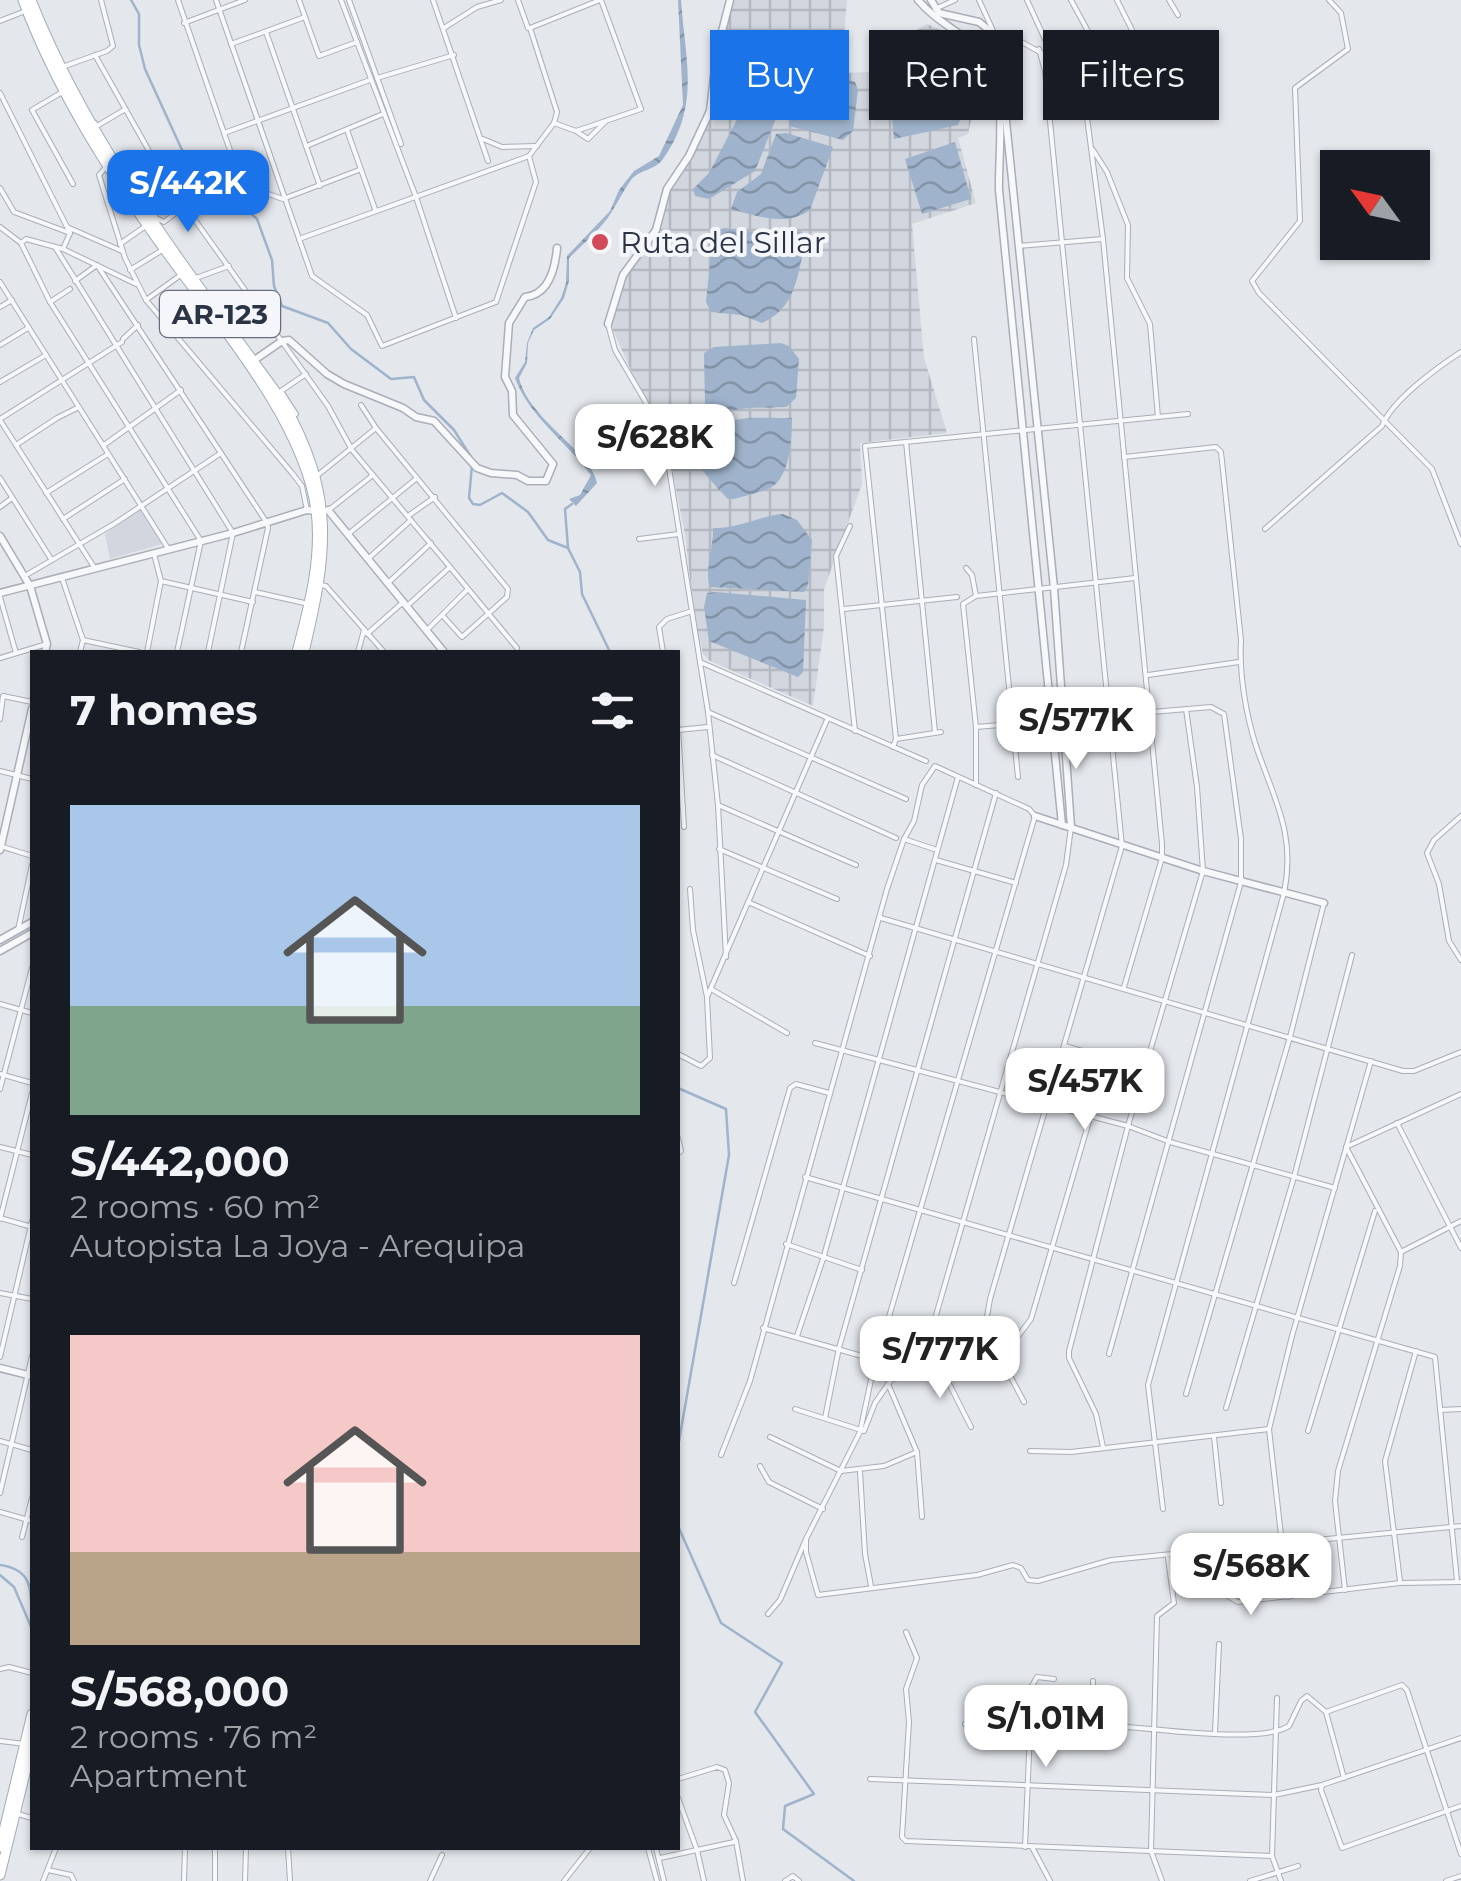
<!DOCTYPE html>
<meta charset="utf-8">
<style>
body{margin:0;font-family:Montserrat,sans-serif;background:#242831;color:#f1f3f6;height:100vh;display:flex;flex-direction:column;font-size:38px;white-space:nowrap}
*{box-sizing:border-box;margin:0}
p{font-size:32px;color:#9ea1a6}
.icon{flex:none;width:55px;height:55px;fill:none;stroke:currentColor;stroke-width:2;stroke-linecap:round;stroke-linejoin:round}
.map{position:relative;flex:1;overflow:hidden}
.panel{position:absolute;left:30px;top:650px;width:650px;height:1200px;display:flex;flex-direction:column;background:#171b24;border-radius:0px;box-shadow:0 2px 8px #0004}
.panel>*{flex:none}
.top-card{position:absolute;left:710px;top:30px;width:600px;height:90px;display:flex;gap:20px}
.needle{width:65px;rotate:303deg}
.controls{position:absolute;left:1320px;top:150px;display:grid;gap:20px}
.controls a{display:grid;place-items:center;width:110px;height:110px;border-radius:0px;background:#171b24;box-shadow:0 2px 8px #0004;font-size:50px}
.price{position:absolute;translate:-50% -85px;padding:0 22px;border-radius:20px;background:#fff;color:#222;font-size:32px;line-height:65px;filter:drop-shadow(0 2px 5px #0008)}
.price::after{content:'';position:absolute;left:50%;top:60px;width:30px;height:22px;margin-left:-15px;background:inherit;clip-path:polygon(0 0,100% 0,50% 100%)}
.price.selected{background:#1a73e8;color:#fff}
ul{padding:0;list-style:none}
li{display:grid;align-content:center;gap:20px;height:530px;padding:0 40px}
li span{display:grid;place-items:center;height:310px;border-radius:0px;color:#555}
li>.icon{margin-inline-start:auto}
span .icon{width:180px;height:180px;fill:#fffc;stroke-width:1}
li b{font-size:42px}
h2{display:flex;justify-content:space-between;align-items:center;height:120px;padding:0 40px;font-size:42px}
.chip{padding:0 35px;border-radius:0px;background:#171b24;box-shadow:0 2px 8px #0004;font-size:35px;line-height:90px}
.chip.selected{background:#1a73e8;color:#fff}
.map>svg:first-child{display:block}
</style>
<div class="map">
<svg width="1461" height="1881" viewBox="0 0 1461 1881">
<defs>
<pattern id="industrial-grid" width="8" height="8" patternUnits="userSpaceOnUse" patternTransform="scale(2.5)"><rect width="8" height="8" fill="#d2d6de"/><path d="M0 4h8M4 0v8" fill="none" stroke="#b4b8c0"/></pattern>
<pattern id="water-waves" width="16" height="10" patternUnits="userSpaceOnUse" patternTransform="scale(2.5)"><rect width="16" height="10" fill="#9fb4cc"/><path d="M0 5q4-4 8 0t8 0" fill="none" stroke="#8293a7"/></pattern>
</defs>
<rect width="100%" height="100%" fill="#e4e7ec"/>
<!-- built -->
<path fill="#d2d6de" d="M140,510l22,34 -52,15 -5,-25z"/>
<!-- industrial -->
<path fill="url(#industrial-grid)" d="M734,0h113l-6,73 29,-1 7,-17 10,-8 40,-23 14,6 16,24 27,15 3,13 -15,34 -4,18 -10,4 18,65 -64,21 12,134 23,75 -87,10 2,41 -38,105v38l-11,79 -103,-45 -7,-7 -8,-32 -10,-88 -16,-79 -57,-127 -1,-11 12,-36 35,-47 10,-41 25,-38 18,-40 11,-71z"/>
<!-- water -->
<g fill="url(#water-waves)">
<path d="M678,0h3c4,60 20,105 -18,159 -9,12 -23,10 -32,21 -8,11 -13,22 -20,33 -10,16 -29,32 -42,45v23l-5,17 -14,21 -16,11 -6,13 -1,20 -8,15c10,42 73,74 78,105l-21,23 -7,-7 11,-4 11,-20c-25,-34 -61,-57 -76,-97l10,-16 2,-19 6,-15 16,-11 12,-19 5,-15 1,-27 43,-45 9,-21 15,-19 25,-15 24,-51z"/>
<path d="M928,63l46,26 -16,36 -64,14 -6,-63 14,-9z"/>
<path d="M799,67l56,15 3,8 -5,41 -10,9 -54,-14 3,-52z"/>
<path d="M764,99l15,12 -24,60 -46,28 -14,-3 -2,-7 16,-16 33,-63z"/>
<path d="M786,133l47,14 -23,63c-23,17 -54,6 -79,-1l6,-17 24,-18 15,-40z"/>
<path d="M955,142l16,57 -49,15 -17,-55z"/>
<path d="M724,228l45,6 32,-3 6,8c-11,34 -8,67 -45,84l-21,-8 -30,-3 -5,-10 7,-67z"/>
<path d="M781,343l8,3 10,13 -3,39 -10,9 -38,1 -36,5 -7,-9 -1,-51 10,-6z"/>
<path d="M792,418c0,19 -2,57 -19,68 -11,7 -27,9 -39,13h-6c-17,-17 -32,-35 -43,-57 12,-3 19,-11 30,-16 23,-11 52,-8 77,-8z"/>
<path d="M783,514l14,6 15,20 -4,46 -4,6 -94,-5c-6,-16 4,-41 3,-59 25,1 46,-12 70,-14z"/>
<path d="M716,592l90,8 -3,72 -5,5 -89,-36 -5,-34 3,-14z"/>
</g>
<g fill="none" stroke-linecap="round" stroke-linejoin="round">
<!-- stream -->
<g stroke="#9fb4cc" stroke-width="2.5">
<path d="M131,0l8,14v31l6,24 37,81 75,69 15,41 2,26 8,20 46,17 23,26 40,30 23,-2 10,23 30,30 17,27"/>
<path d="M472,465l-3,33 4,6 7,1 22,-12 26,19 20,28 20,8"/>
<path d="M572,504l-7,5 3,39 12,24 2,22 28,58"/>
<path d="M678,1088l48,21 3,46 -51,292"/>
<path d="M678,1526l43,97 61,40 -27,49 59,82 -29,12 -2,23 71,52"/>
<path d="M0,1565c36,5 30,29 32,58"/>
<path d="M0,1575l14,12 18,42"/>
</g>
<defs>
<g id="minor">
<path d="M178,0l64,185 41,14 76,-29"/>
<path d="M216,0l96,276 55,39 15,31 114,-44 40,-120 -7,-26"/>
<path d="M299,0l20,56 38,-14"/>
<path d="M341,0l75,197 40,121"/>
<path d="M349,0l52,144"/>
<path d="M433,0l55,161"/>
<path d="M518,0l10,28"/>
<path d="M979,0l16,35 23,5 36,20 20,25 12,25 17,129 59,605v14l-38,129"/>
<path d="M1027,0l27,59"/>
<path d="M1071,0l25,46"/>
<path d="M1117,0l19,38"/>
<path d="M1169,0l9,15"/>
<path d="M1329,0l12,13 7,36 -53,39 5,133 -48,60 7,12 173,176 29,75"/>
<path d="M935,9l20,-9"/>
<path d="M0,21l23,-9"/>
<path d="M184,23l61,-23"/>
<path d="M444,28l33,-21 24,-7"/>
<path d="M266,32l54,154"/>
<path d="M231,44l74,-27"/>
<path d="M95,55l67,119 166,232 24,44 98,117 -43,39"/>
<path d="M65,66l42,-15 6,-5 -12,-46"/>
<path d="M377,78l77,-23"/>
<path d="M64,91l-32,19 41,74"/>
<path d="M0,93l70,140"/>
<path d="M95,123l2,3 27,-16"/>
<path d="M554,123l22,8 65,-22 -40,-109"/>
<path d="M347,130l28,79"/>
<path d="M576,131l12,8 18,-18"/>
<path d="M224,133l146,-53"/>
<path d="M483,139l19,8 35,-1"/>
<path d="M309,145l74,-31"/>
<path d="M1093,150l14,22 21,53 -1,53 23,46 8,93"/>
<path d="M107,166l-8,9 26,83 21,42 146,173 10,13 5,24"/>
<path d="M0,188l14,24 56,21"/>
<path d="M157,219l-19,-30 24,-15"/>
<path d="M158,219l6,3 22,-17"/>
<path d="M0,227l21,16"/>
<path d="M67,227l55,24"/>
<path d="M299,239l230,-83 25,-33 3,-11 -27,-84 70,-28"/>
<path d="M120,244l27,-19"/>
<path d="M1018,246l85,-7"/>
<path d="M55,247l178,286 -25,119"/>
<path d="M63,249l7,-16"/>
<path d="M130,270l34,-21"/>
<path d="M196,278l33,-12"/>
<path d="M75,281l22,-16 170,258 1,5 -27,124"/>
<path d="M0,282l169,268"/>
<path d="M136,284l-73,-35 -37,-10 -5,4 29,59 151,239 -24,111"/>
<path d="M146,300l36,-26"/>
<path d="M50,302l20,-13"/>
<path d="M0,307l12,-7"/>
<path d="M165,324l35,-25"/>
<path d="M608,324l7,26 30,51 22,55 41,256 10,93 8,152"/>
<path d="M123,339l15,-14"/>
<path d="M974,339l44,438"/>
<path d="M0,345l28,-17"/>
<path d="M0,382l46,-27"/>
<path d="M361,405l15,23 132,161 -1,8 -45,40 -19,-21"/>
<path d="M296,414l-15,-23 25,-17"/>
<path d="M0,419l122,-77"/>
<path d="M0,420l94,147"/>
<path d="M906,442l29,290"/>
<path d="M16,445l41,-27 22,-11"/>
<path d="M104,445l77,-55"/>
<path d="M1124,457l92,-10 5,5 20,188c-2,34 5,76 16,109 18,52 39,86 27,144l-136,492 15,124"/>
<path d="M318,475l58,-47"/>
<path d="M0,478l51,81"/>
<path d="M46,493l62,-39"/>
<path d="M0,507l12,-9"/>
<path d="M330,509l43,-34"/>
<path d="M408,516l27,-19"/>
<path d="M63,519l62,-40"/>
<path d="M850,526l-14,30 19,175"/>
<path d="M1265,529l117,-103c10,-26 56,-59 79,-74"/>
<path d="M347,535l70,-57"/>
<path d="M639,539l40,-5"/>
<path d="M370,557l41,-37"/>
<path d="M450,567l67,81"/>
<path d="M966,568l6,7 4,21"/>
<path d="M28,574l86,-50 107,-71"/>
<path d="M62,578l21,62 -3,12"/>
<path d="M161,581l92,21"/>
<path d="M388,583l43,-40"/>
<path d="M320,585l6,1 58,66"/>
<path d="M255,592l54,12"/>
<path d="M0,597l16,56"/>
<path d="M844,609l113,-12"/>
<path d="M427,630l41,-41"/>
<path d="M367,634l34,-30"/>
<path d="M83,640l56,12"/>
<path d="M147,652l14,-71 -7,-27"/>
<path d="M358,652l6,-22"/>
<path d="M663,652l-4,-25 8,-8 22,-7"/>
<path d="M0,658l47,-14"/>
<path d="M700,662l226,99"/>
<path d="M1148,675l91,-13"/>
<path d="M708,712l198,87"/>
<path d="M0,719l3,-23 29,6"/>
<path d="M976,727l-13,-123 13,-8 159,-18"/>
<path d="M678,728l6,99"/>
<path d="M678,730l30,-3"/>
<path d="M896,739l-31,-293 323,-32"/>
<path d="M893,747l3,-8 45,-7"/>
<path d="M712,755l184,83"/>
<path d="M0,771l32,8"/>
<path d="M976,785v-58l235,-20 13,7 17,125v43l-132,472"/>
<path d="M718,805l138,60"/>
<path d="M1461,816l-27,24 -7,13 12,31 10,57 12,19"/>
<path d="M904,839l33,11"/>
<path d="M0,846l32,10"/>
<path d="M719,849l118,50"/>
<path d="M936,860l80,23"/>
<path d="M690,889l3,41 14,67"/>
<path d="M748,902l122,54"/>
<path d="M881,918l522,153h11l47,-19"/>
<path d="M18,930l14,-65"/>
<path d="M711,989l76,44"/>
<path d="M0,1004l32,9"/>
<path d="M815,1043l313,83 42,16 165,46"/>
<path d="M1065,1046l79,23"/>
<path d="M678,1054l23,12 9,-8 -3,-61 120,-277"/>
<path d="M0,1074l32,9"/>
<path d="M0,1089l32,-121"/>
<path d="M1397,1123l64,125"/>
<path d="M678,1138l3,13 -3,2"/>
<path d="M0,1147l32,8"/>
<path d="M805,1177l630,180 22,224"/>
<path d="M0,1218l32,9"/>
<path d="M0,1219l32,-126"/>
<path d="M786,1244l76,26"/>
<path d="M1401,1252l-55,-105 115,-53"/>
<path d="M734,1283l56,-195 6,-4 33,9"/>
<path d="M0,1293l32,6"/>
<path d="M763,1328l113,32"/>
<path d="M797,1336l26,-77 135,-482"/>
<path d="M989,1336l11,3 19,-4 12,-16 59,-201"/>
<path d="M989,1336l35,66"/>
<path d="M0,1357l32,-136"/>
<path d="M888,1384l29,68 5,65"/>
<path d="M1186,1394l104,-357 34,-134"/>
<path d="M1226,1408l68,-231 58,-222"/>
<path d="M795,1409l69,22 11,-28 16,-23 24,-8 74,-36 -4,-8 5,-29 132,-453 -77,-775 -6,-22"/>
<path d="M1440,1410l21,-1"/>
<path d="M825,1418l14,-70 157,-555"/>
<path d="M971,1427l-40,-79 -1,-12 136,-471 5,-38"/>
<path d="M1308,1431l67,-220"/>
<path d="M770,1437l71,34 43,-5 33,-14"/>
<path d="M1214,1437l7,66"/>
<path d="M0,1441l32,9"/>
<path d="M1103,1447l-7,-33 -27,-56v-7l59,-225 75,-255 -6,-84 -11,-78"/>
<path d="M1030,1451l41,1 198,-23"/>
<path d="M721,1455l29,-74 137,-492 17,-50 10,-18 8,-36 13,-19 94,43 6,7 -163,559 -12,57 -54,107v13l12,43 159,-20 36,-10 8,3 7,12 10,1 73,-21 350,-34"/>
<path d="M760,1466l9,16 54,27"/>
<path d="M860,1472l5,82 6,32"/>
<path d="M0,1493l32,-137"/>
<path d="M0,1512l32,9"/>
<path d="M22,1537l10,-39"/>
<path d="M1224,1553l4,43 10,6 162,-19 61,-1"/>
<path d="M1400,1581l-15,-120 31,-110"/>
<path d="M1345,1590l-10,-89 3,-30 62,-205 1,-14 60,-31"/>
<path d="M1288,1597l-19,-168 23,-93 79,-275"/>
<path d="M768,1614l12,-14 26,-61"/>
<path d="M906,1632l11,26 -11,31 3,33 -7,115 4,4 366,15"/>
<path d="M0,1669l9,-2 23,6"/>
<path d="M1093,1681v43"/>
<path d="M1277,1698l-5,158 9,25"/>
<path d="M1326,1712l18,66"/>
<path d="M965,1724c42,1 83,-2 124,0 43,1 169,22 200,2l12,-25 6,-5 19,16 76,-27 5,5 54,164"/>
<path d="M1215,1733l4,-89"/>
<path d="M0,1741l25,3"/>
<path d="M678,1779l39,-12 8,3 4,13 -5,32 12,26 7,40"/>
<path d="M870,1779l404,16 48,-10 139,-47"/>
<path d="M1322,1785l-1,5 21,58 119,-42"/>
<path d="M678,1798l19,52 7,31"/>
<path d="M18,1814l14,4"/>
<path d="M1025,1847l7,-161 5,-9 17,2"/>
<path d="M1032,1847l18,34"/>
<path d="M288,1848l2,33"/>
<path d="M648,1848l9,33"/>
<path d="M656,1848l8,33"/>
<path d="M660,1858l74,-16"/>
<path d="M48,1870l23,5 3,6"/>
<path d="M43,1881l13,-33"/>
<path d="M184,1881l1,-33"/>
<path d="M215,1881v-33"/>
<path d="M245,1881l1,-33"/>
<path d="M430,1881l12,-26"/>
<path d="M564,1881l26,-33"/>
<path d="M785,1881l8,-5 6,5"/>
<path d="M1162,1881l-11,-30 6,-235 17,-13 -6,-45"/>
<path d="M1250,1881l48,-15"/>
<path d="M1446,1881l15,-5"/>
</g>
<g id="tertiary">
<path d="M918,0c19,23 49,35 68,56 22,27 12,100 13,134l63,635"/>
<path d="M931,0l8,13 40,9 16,13 7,47 52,506 17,239"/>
<path d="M608,324l15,-49 33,-45 11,-41 22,-33 21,-45 7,-60 13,-51"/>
<path d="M253,361l29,-20 7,-1 38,34 17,10 59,24 13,9 18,4 43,47 14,5 26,2 11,6h18l7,-17 -40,-49 -1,-24 -7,-14 4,-54 16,-26c23,-2 30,-27 32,-49"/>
<path d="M328,510l116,142"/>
<path d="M0,536l30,50 17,58 -2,8"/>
<path d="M0,593l233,-60 74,-23 9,1"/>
<path d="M1035,816l168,55 121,32"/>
<path d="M0,850l32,-141"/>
<path d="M0,940l32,-18"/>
<path d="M0,951l32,-18"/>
<path d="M0,1368l32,8"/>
</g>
<g id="primary">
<path d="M23,0c34,91 86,172 142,250 53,74 138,169 151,260 6,49 -7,96 -19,142"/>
<path d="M31,0c59,149 159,273 252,402 53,95 45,149 21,250"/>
<path d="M0,1847l32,-133"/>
<path d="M0,1875l32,-130"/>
</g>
</defs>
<!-- minor casing -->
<use href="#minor" stroke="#a9aeb7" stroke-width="6"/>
<!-- tertiary casing -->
<use href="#tertiary" stroke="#a9aeb7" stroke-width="9"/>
<!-- primary casing -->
<use href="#primary" stroke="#a3abb8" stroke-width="11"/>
<!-- minor -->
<use href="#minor" stroke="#f7f8fa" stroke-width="4"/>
<!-- tertiary -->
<use href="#tertiary" stroke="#f7f8fa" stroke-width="6"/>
<!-- primary -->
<use href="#primary" stroke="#fff" stroke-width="9"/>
</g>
<!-- markers -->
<circle fill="#d1495b" stroke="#f4f6f9" stroke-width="4" cx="600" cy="242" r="10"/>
<g text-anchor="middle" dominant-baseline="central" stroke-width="8" stroke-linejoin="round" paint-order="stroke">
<!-- shield labels -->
<rect fill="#f4f6f9" stroke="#676e7b" stroke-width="2.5" x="160" y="291" width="120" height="46" rx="8"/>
<g font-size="28" font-weight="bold" fill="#2b3445">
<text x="220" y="314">AR-123</text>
</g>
<!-- poi labels -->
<g font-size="30" fill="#2b3445" stroke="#f4f6f9" text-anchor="start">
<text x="620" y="242">Ruta del Sillar</text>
</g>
</g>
</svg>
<div class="controls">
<a><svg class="needle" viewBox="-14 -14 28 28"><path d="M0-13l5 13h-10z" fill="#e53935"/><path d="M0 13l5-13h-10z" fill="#9ea1a6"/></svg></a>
</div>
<b class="price selected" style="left:188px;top:235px">S/442K</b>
<b class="price" style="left:655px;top:489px">S/628K</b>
<b class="price" style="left:1076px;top:772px">S/577K</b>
<b class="price" style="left:1085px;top:1133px">S/457K</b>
<b class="price" style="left:940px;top:1401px">S/777K</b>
<b class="price" style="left:1251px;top:1618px">S/568K</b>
<b class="price" style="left:1046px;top:1770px">S/1.01M</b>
<div class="top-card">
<a class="chip selected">Buy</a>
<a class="chip">Rent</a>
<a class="chip">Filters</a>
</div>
<section class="panel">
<h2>7 homes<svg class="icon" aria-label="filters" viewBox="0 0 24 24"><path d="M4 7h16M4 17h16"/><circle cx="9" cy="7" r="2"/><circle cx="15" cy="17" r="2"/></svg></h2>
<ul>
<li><span style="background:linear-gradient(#a9c7e8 65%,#7fa58c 0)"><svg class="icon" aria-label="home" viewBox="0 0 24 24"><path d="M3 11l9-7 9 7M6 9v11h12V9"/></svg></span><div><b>S/442,000</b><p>2 rooms · 60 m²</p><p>Autopista La Joya - Arequipa</p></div></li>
<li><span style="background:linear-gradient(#f6c9c9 70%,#b9a48a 0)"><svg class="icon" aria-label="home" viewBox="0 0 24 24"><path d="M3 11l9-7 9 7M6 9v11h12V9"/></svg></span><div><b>S/568,000</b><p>2 rooms · 76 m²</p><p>Apartment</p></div></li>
</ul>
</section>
</div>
